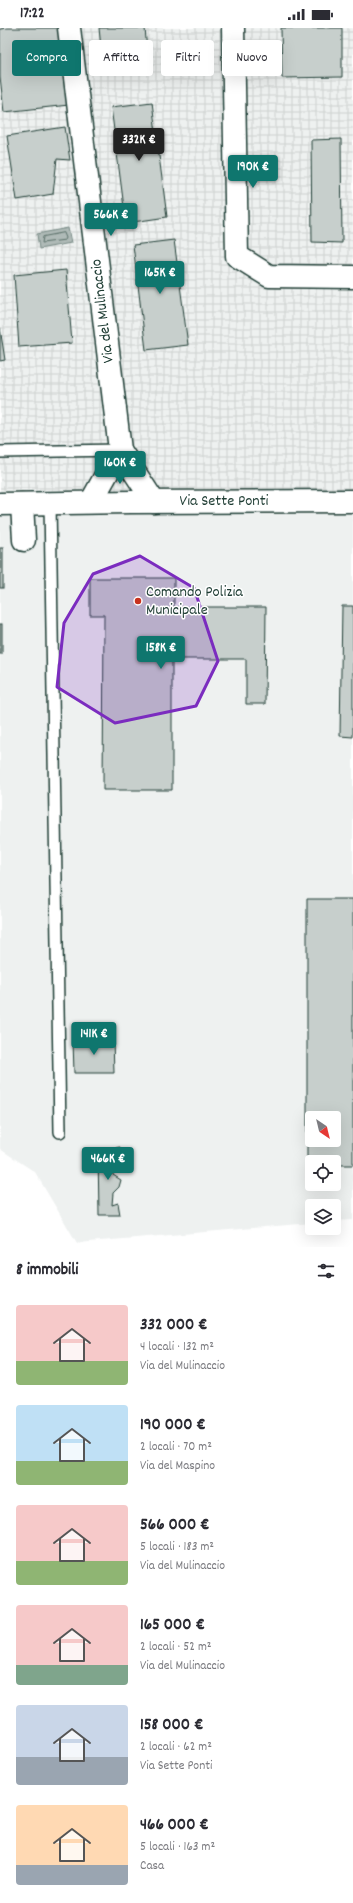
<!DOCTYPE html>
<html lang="it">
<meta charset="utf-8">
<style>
body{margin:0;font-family:Dekko,sans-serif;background:#f2f2f3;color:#2b2b33;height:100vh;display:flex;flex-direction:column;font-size:15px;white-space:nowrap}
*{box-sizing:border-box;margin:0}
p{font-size:13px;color:#7c7c81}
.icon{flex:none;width:22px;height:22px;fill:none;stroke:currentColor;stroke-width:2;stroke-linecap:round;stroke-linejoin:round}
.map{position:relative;height:1219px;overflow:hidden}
.details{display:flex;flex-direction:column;background:#fff;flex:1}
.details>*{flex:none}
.guide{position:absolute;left:12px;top:12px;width:329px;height:36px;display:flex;gap:8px}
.needle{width:26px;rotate:145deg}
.tools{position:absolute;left:305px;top:1083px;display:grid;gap:8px}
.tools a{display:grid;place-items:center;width:36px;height:36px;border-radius:4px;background:#fff;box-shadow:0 4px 16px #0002;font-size:20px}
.price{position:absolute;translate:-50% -34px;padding:0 9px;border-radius:4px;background:#0f766e;color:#fff;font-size:13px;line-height:26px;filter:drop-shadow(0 1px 2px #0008)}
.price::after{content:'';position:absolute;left:50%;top:24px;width:12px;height:9px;margin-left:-6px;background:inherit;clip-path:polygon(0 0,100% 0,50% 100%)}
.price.selected{background:#222;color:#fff}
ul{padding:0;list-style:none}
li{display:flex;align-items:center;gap:12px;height:100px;padding:0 16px}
li span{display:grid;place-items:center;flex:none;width:112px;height:80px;border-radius:4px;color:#555}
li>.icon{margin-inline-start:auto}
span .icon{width:48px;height:48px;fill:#fffc;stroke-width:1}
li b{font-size:17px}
h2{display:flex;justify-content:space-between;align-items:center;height:48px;padding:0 16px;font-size:17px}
.chip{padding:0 14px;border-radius:4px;background:#fff;box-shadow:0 4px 16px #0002;font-size:14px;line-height:36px}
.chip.selected{background:#0f766e;color:#fff}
.status{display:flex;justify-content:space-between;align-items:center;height:28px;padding:0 20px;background:#fff;direction:ltr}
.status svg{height:11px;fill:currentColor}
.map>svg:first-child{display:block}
</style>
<div class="status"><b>17:22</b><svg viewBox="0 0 49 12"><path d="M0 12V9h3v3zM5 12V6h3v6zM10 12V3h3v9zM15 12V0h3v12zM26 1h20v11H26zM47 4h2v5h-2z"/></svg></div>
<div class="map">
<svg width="353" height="1219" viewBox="0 0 353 1219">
<defs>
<pattern id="industrial-grid" width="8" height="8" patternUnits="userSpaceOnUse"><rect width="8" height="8" fill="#eef1f0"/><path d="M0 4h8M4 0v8" fill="none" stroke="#ccd0ce"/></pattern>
</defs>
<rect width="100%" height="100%" fill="#fff"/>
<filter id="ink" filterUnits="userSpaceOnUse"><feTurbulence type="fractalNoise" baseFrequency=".025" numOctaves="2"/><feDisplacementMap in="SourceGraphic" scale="8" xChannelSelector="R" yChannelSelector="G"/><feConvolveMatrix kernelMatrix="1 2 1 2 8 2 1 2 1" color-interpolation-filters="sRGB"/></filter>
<g filter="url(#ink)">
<!-- built -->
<path fill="#eef1f0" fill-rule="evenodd" d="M0,462l353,1v729l-19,1v-15h-22v17l-235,20 -42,-71 -35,-23zM312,1090h22v22h-22zM312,1134h22v22h-22z"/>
<!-- industrial -->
<path fill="url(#industrial-grid)" d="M0,0h353v463l-353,-1z"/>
<!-- water -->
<path fill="#afbab7" stroke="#758883" d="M68,200l3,15 -32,6 -2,-15z"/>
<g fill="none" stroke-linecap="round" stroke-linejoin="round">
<!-- shore -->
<path stroke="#596f68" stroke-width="1" d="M64,205l2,5 -1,2 -23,3 1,-6z"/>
</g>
<!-- building -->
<g fill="#c7cfcc" stroke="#1f3d34" fill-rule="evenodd">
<path d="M7,0h53l9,77 -65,7 -4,-35v-48z"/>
<path d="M99,0h46l3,35 -45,5z"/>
<path d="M281,0h61v49l-60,1z"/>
<path d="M152,74l15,115 -41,6 -15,-116z"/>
<path d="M65,99l5,33 -13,-1 -4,35 -36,6 -10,-64z"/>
<path d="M341,111l1,104 -30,-1 -1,-102z"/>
<path d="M174,212l14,105 -42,5 -13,-105z"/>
<path d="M66,242l6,73 -53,4 -5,-72z"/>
<path d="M0,300l5,32 -5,1z"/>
<rect x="0" y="520" width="3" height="40"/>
<path d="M90,550h84v29h92l-1,97h-19v-45h-74v131h-69l1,-175h-14z"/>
<path d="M342,578h11v131l-13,-1z"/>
<rect x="0" y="596" width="2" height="30"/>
<path d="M307,871h46v266h-19v-3h-22v3h-5zM312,1090h22v22h-22z"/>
<path d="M113,1011l1,34h-40l-1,-33z"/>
<path d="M120,1119l1,15 -8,1v12l8,5 -2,7 -6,6 -1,12 6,-2 2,12h-21l-1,-64z"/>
</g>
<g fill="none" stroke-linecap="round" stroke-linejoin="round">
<defs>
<g id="service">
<path d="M0,424l120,-2"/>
<path d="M50,475l10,629"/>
</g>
<g id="minor">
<path d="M69,0l51,422 34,52"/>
<path d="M233,0l4,228 32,20 84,1"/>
<path d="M91,474l29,-52"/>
<path d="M22,476l2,36"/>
</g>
<path id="secondary" d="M0,476l131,-2 222,-1"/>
</defs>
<!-- service casing -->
<use href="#service" stroke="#1f3d34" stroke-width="14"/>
<!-- minor casing -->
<use href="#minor" stroke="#1f3d34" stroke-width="25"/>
<!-- secondary casing -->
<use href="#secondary" stroke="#1f3d34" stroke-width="25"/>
<!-- service -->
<use href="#service" stroke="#fff" stroke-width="11"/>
<!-- minor -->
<use href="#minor" stroke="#fff" stroke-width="22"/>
<!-- secondary -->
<use href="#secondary" stroke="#fff" stroke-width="22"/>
</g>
</g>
<!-- marked area -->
<path fill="#7b2cbf" fill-opacity="0.2" stroke="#7b2cbf" stroke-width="3" stroke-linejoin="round" d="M140,528l54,32 24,73 -22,45 -81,17 -58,-36 7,-64 29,-49z"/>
<!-- markers -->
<circle fill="#c8321e" stroke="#fff" stroke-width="1.5" cx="138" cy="573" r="4"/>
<g text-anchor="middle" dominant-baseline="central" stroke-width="3" stroke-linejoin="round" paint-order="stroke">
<!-- street labels -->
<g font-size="16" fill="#1f3d34" stroke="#fff">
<text transform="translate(103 283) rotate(-97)">Via del Mulinaccio</text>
<text x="224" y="473">Via Sette Ponti</text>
</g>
<!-- poi labels -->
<g font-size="16" fill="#1f3d34" stroke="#fff" text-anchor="start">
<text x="146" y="564">Comando Polizia<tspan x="146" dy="18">Municipale</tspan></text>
</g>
</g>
</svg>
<div class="tools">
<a><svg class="needle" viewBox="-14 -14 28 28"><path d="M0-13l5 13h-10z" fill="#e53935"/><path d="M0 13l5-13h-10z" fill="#7c7c81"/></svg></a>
<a><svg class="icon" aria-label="locate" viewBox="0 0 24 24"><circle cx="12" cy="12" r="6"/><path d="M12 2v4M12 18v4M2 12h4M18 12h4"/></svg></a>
<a><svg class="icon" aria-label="layers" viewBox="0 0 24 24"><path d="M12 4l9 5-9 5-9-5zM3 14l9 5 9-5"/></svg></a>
</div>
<b class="price selected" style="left:139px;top:134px">332K €</b>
<b class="price" style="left:253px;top:161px">190K €</b>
<b class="price" style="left:111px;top:209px">566K €</b>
<b class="price" style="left:160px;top:267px">165K €</b>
<b class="price" style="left:120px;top:457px">160K €</b>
<b class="price" style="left:161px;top:642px">158K €</b>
<b class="price" style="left:94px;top:1028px">141K €</b>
<b class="price" style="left:108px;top:1153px">466K €</b>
<div class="guide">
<a class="chip selected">Compra</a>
<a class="chip">Affitta</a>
<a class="chip">Filtri</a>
<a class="chip">Nuovo</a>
</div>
</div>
<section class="details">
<h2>8 immobili<svg class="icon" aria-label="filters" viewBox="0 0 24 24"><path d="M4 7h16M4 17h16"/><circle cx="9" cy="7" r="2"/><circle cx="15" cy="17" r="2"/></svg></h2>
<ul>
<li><span style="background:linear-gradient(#f6c9c9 70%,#8fb573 0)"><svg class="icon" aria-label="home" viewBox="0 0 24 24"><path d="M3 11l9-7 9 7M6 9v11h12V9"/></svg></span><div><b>332 000 €</b><p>4 locali · 132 m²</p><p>Via del Mulinaccio</p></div></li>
<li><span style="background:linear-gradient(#bfe0f5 70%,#8fb573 0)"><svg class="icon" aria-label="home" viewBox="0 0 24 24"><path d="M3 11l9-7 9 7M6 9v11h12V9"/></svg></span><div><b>190 000 €</b><p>2 locali · 70 m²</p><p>Via del Maspino</p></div></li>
<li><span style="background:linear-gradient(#f6c9c9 70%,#8fb573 0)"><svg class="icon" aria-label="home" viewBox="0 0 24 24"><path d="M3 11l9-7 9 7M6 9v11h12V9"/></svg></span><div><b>566 000 €</b><p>5 locali · 183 m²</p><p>Via del Mulinaccio</p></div></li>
<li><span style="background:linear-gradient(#f6c9c9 75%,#7fa58c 0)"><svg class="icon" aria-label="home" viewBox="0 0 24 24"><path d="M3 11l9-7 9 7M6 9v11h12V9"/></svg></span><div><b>165 000 €</b><p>2 locali · 52 m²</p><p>Via del Mulinaccio</p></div></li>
<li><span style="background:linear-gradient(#c9d6e8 65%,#9aa5b1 0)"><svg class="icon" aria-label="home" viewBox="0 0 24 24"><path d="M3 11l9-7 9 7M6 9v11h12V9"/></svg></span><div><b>158 000 €</b><p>2 locali · 62 m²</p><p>Via Sette Ponti</p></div></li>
<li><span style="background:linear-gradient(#ffd9b3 75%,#9aa5b1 0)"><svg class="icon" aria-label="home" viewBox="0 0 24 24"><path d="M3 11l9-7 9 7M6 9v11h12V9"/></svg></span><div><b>466 000 €</b><p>5 locali · 163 m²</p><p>Casa</p></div></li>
</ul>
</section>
